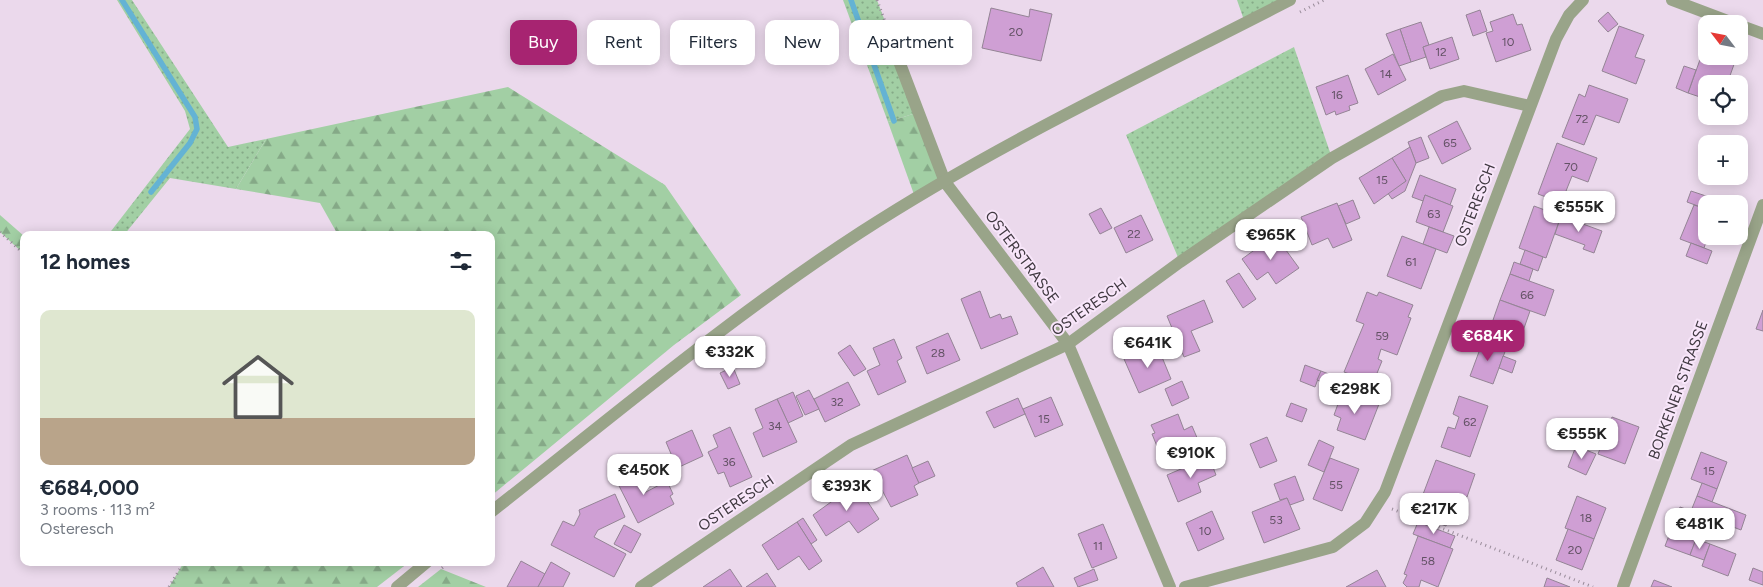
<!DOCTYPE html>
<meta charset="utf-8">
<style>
body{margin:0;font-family:Figtree,sans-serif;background:#f6f6f7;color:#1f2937;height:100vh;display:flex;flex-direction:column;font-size:19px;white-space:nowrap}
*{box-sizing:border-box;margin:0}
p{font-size:16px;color:#747a83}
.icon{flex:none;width:28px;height:28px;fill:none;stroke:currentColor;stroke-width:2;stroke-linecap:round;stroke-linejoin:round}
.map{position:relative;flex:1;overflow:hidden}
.side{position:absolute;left:20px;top:231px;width:475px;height:335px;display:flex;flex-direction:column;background:#fff;border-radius:10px;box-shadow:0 2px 12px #0003}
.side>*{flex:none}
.banner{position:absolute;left:510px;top:20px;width:475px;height:45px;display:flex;gap:10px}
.needle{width:32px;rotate:302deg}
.buttons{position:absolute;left:1698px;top:15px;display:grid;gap:10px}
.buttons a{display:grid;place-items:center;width:50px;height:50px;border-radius:10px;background:#fff;box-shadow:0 2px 12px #0003;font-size:25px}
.price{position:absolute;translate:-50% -42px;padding:0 11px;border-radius:10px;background:#fff;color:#222;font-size:16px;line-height:32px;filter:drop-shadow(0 1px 2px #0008)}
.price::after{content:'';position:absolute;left:50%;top:30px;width:15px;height:11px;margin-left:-8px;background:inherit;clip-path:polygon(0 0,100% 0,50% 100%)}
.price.current{background:#a72471;color:#fff}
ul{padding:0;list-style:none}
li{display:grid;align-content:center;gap:10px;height:265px;padding:0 20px}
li+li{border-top:1px solid #e0e1e3}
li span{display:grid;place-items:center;height:155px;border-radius:10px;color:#555}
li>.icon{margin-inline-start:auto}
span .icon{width:90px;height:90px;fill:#fffc;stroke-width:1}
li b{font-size:21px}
h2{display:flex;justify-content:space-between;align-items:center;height:60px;padding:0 20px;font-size:21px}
.chip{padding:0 18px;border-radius:10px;background:#fff;box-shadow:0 2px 12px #0003;font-size:18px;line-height:45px}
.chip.current{background:#a72471;color:#fff}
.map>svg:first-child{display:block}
</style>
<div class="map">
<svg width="1763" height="587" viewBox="0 0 1763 587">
<defs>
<pattern id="grass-dots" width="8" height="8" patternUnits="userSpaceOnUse" patternTransform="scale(1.25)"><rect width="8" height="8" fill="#a2cfa4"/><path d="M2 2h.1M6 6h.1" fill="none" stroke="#85a987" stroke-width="1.8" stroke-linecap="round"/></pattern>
<pattern id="forest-firs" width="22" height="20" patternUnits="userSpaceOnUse" patternTransform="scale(1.25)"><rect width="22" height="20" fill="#a2cfa4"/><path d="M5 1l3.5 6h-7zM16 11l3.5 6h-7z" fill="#85a987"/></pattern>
</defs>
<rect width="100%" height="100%" fill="#ebd9ec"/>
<!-- grass -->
<g fill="url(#grass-dots)">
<path d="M117,0h15l96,147 38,-8 -30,50 -66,-11 -46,57h-16l82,-106 -5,-18z"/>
<path d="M843,0h34l42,112 -31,10z"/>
<path d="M1237,0h53l-45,23z"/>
<path d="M1294,47l38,111 -152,104 -54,-127z"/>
</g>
<!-- forest -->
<g fill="url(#forest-firs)">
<path d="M508,87l157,98 76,110 -67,50 -183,151v-261h-153l-18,-32 -84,-14 30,-50z"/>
<path d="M919,112l26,70 -29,18 -28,-78z"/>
<path d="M0,215l24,21v18l-24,-22z"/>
<path d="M184,562h224v1l-31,24h-208z"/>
<path d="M441,569l45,18h-68z"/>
</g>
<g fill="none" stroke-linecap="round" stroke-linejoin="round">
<!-- stream -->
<g stroke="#64b3d4" stroke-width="5.5">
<path d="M122,0l73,117 2,12 -7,14 -39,49"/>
<path d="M851,0l43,121"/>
</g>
</g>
<!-- building -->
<g fill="#cf9fd4" stroke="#948495">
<path d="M991,8l38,9 1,-8 22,5 -11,47 -59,-13z"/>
<path d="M1480,10l7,21 -14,5 -7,-21z"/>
<path d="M1608,12l10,12 -10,8 -10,-11z"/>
<path d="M1513,14l4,11 5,-1 9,26 -35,12 -10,-29 7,-2 -3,-9z"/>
<path d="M1421,22l8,23 -6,2 3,10 -15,5 -11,-33z"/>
<path d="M1619,26l25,9 -9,22 10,3 -9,24 -34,-13z"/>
<path d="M1400,29l11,33 -12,4 -13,-32z"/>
<path d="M1452,37l7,22 -29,10 -7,-22z"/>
<path d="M1706,43v13h31l-10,28h-21v15l-18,-6z"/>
<path d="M1393,54l13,26 -28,15 -13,-26z"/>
<path d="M1684,66l12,4 -8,23 -12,-5z"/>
<path d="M1348,75l10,28 -9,3 1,4 -14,5 -1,-4 -9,4 -10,-28z"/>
<path d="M1589,85l39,14 -9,24 -23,-8 -12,30 -22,-8 17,-43 6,3z"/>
<path d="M1457,121l14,28 -29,15 -14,-28z"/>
<path d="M1421,137l8,21 -13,5 -8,-21z"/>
<path d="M1557,143l40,15 -9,24 -16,-6 -6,15 16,6 -4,12 -40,-15z"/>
<path d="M1410,147l6,16 -11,28 -13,8 -5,-7 19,-11 -14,-23z"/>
<path d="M1392,158l14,23 -32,23 -15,-26z"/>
<path d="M1420,175l36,14 -6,16 -25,-10 -2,6 -11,-4z"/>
<path d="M1691,191l21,7 -2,6h-4v5l-19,-7z"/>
<path d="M1425,195l28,11 -10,26 -27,-10z"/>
<path d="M1353,200l7,18 -14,6 -8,-18z"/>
<path d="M1337,203l15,37 -19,8 -5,-10 -16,7 -11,-28z"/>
<path d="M1694,205l12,4v27h2l-4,12 -24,-9z"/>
<path d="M1534,206l27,10 -15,42 -27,-10z"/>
<path d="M1101,208l11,20 -12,6 -11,-20z"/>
<path d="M1141,215l12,25 -27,13 -12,-25z"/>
<path d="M1561,216l41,15 -8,22 -11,-4 2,-4 -30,-11z"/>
<path d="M1429,227l25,9 -7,17 -24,-9z"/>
<path d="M1275,235l24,33 -23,16 -8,-12 -11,8 -15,-21z"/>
<path d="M1402,236l34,13 -15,40 -34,-13z"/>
<path d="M1691,243l21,8 -5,13 -21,-8z"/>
<path d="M1525,250l18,7 -5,14 -18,-7z"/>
<path d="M1514,262l19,7 -4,12 -19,-7z"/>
<path d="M1239,273l17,26 -13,9 -17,-27z"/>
<path d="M1510,274l44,16 -9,26 -45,-16z"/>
<path d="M980,291l10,27 10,-4 2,5 9,-3 7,18 -37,15 -20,-50z"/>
<path d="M1367,292l10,4 2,-4 34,13 -5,12 3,1 -14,37 -16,-6 -3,10 4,2 -9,22 -29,-11 20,-48 -8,-3z"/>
<path d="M1204,300l9,22 -22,9 9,20 -16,6 -17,-41z"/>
<path d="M1500,300l30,11 -7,20 -30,-11z"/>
<path d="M1763,310v21l-7,-2z"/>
<path d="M948,333l12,27 -33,14 -11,-27z"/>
<path d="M894,339l8,19 -5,3 9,21 -28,13 -11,-24 13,-6 -7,-17z"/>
<path d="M1483,341l23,8 -13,35 -23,-8z"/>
<path d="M850,345l16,24 -12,7 -16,-23z"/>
<path d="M1157,345l14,34 -32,14 -15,-34z"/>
<path d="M1503,356l13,5 -4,12 -13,-5z"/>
<path d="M1305,365l16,6 -6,16 -15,-6z"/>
<path d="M733,367l7,17 -12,5 -8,-16z"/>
<path d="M1321,371l26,10 -4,9 -26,-10z"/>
<path d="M1182,381l7,17 -17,8 -7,-17z"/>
<path d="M848,382l12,23 -35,17 -11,-23z"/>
<path d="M809,390l10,19 -14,6 -9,-19z"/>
<path d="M1343,390l36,14 -14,36 -28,-10 4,-12 -7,-3z"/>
<path d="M793,392l10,24 -15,7 -11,-24z"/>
<path d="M1459,396l29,10 -18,51 -29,-10 7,-20 7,2 4,-12 -6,-3z"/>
<path d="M1051,397l12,28 -28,12 -12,-28z"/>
<path d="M1018,398l7,16 -31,14 -8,-16z"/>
<path d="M777,399l20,43 -34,15 -10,-24 10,-5 -8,-19z"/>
<path d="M1291,403l16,6 -5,13 -16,-6z"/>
<path d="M1178,414l6,16 8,-4 6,14 -37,16 -9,-22 3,-1 -4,-8z"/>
<path d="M1612,417l27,10 -14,37 -27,-10z"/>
<path d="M730,427l22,50 -22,10 -6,-15 -6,2 -10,-22 10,-5 -5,-12z"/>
<path d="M692,430l11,26 -26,12 -11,-26z"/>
<path d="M1267,437l10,24 -17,7 -10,-24z"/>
<path d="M1319,440l15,7 -10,25 -16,-7z"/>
<path d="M1576,446l20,8 -10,21 -18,-8z"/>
<path d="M1701,452l26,10 -10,27 -26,-10z"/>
<path d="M907,455l12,28 -5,3 4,9 -27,12 -9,-17 -4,2 -9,-20z"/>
<path d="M1209,457l7,18 -18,8 3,9 -23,10 -11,-27z"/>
<path d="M1330,458l29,11 -17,42 -29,-12z"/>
<path d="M1436,460l39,14 -8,23 -10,-3 -11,32 -25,-9 7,-18 -6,-2z"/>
<path d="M928,461l7,15 -16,7 -7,-15z"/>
<path d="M631,467l13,26 23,-12 6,13 -3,2 4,8 -36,19 -24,-47z"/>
<path d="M1295,476l9,24 -14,5 -3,-7 -7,2 -6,-16z"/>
<path d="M1702,483l15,6 -5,13 -15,-6z"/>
<path d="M856,484l23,35 -21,14 -9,-12 -23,15 -13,-21z"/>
<path d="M615,494l10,23 -27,13 -4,7 32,17 -12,23 -63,-32 12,-24 11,5 6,-12 -1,-4z"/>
<path d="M1577,496l29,12 -12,31 -29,-11z"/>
<path d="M1697,496l49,19 -5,15 -50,-19z"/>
<path d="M1287,498l13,31 -36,14 -12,-31z"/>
<path d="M1680,507l25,9 -15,39 -25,-9z"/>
<path d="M1212,511l12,28 -26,12 -12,-28z"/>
<path d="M803,518l14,22 -6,4 -14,-22z"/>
<path d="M797,522l25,39 -13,9 -10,-14 -21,14 -16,-25z"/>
<path d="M1418,522l37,14 -5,12 -37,-14z"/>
<path d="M1103,524l14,34 -25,10 -14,-34z"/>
<path d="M624,525l17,9 -10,19 -17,-9z"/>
<path d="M1568,529l26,10 -12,31 -26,-10z"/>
<path d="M1418,536l35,13 -15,38 -17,-7 -2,7h-12l-4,-4 4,-8 -3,-1z"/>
<path d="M1696,539l14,5 -6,16 -14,-5z"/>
<path d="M1710,544l26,10 -8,22 -26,-10z"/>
<path d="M521,561l24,13 -7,13h-31z"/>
<path d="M551,562l19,11 -7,14h-25z"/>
<path d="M1043,567l11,20h-36l-2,-4z"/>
<path d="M1753,568l10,4v13l-14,-5z"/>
<path d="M730,569l12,18h-39z"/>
<path d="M1094,569l4,11 -20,7 -4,-9z"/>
<path d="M1377,570l9,17h-40z"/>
<path d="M767,573l9,14h-30z"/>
<path d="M1547,578l23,9h-26z"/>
<path d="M1654,580l18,7h-21z"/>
</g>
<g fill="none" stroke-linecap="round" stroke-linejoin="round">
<!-- path -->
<g stroke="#998c9a" stroke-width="3" stroke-dasharray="1 4" stroke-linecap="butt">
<path d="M877,0l13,35"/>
<path d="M1300,12l24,-12"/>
<path d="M0,232l24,22"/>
<path d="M1392,509l201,78"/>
<path d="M442,568l7,-6"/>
<path d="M169,587l15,-25"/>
</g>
<!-- minor -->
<g stroke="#99a489" stroke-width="12">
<path d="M1672,0l64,24"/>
<path d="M1739,25l24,9"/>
<path d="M894,48l51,134 123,162 102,243"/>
<path d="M491,512c121,-95 242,-197 370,-280 136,-88 285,-158 429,-232"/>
<path d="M397,587l30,-25"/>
<path d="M641,587l210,-142 217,-101 112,-82 152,-104 110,-62 22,-5 66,15"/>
<path d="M1185,587l148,-40 32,-24 20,-31 171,-453 13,-24 14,-15"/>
<path d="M1623,587l140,-382"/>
</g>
</g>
<g text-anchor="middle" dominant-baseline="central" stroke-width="4" stroke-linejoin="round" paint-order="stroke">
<!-- number labels -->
<g font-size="12" fill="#635265">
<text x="1016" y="32">20</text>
<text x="1508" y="42">10</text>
<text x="1441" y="52">12</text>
<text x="1386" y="74">14</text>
<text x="1337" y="95">16</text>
<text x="1582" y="119">72</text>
<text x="1450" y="143">65</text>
<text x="1571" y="167">70</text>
<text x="1382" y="180">15</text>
<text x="1434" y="214">63</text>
<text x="1134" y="234">22</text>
<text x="1411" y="262">61</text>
<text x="1527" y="295">66</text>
<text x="1382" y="336">59</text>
<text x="938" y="353">28</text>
<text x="837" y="402">32</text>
<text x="1044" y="419">15</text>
<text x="1470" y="422">62</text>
<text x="775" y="426">34</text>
<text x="729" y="462">36</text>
<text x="1709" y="471">15</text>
<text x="1336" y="485">55</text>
<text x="1586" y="518">18</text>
<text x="1276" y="520">53</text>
<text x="1205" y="531">10</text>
<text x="1098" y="546">11</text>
<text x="1575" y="550">20</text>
<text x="1428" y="561">58</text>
</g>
<!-- street labels -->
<g font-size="15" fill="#3f3840" stroke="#f8e6fa">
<text transform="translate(1475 205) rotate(-69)">OSTERESCH</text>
<text transform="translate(1022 257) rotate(53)">OSTERSTRASSE</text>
<text transform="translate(1089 307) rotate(-35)">OSTERESCH</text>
<text transform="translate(1678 390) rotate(-70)">BORKENER STRASSE</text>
<text transform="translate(736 503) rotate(-34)">OSTERESCH</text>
</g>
</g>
</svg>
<div class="buttons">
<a><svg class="needle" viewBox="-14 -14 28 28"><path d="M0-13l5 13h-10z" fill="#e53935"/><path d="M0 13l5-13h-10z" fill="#747a83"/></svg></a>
<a><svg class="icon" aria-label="locate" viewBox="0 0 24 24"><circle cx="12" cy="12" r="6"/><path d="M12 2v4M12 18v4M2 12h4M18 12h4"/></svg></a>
<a>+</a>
<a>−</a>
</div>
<b class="price" style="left:1579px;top:233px">€555K</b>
<b class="price" style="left:1271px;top:261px">€965K</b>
<b class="price current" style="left:1488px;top:362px">€684K</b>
<b class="price" style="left:1148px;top:369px">€641K</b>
<b class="price" style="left:730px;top:378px">€332K</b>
<b class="price" style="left:1355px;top:415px">€298K</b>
<b class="price" style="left:1582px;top:460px">€555K</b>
<b class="price" style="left:1191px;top:479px">€910K</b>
<b class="price" style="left:644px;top:496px">€450K</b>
<b class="price" style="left:847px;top:512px">€393K</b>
<b class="price" style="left:1434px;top:535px">€217K</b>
<b class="price" style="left:1700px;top:550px">€481K</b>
<div class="banner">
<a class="chip current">Buy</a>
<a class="chip">Rent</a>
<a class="chip">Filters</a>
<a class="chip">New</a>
<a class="chip">Apartment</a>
</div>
<section class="side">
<h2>12 homes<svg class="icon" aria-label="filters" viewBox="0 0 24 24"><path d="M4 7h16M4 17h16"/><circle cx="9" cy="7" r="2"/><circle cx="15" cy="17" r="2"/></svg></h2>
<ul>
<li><span style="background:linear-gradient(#dfe7d0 70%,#b9a48a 0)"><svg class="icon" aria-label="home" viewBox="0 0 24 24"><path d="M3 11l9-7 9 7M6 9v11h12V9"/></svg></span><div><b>€684,000</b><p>3 rooms · 113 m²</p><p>Osteresch</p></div></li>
</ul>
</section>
</div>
